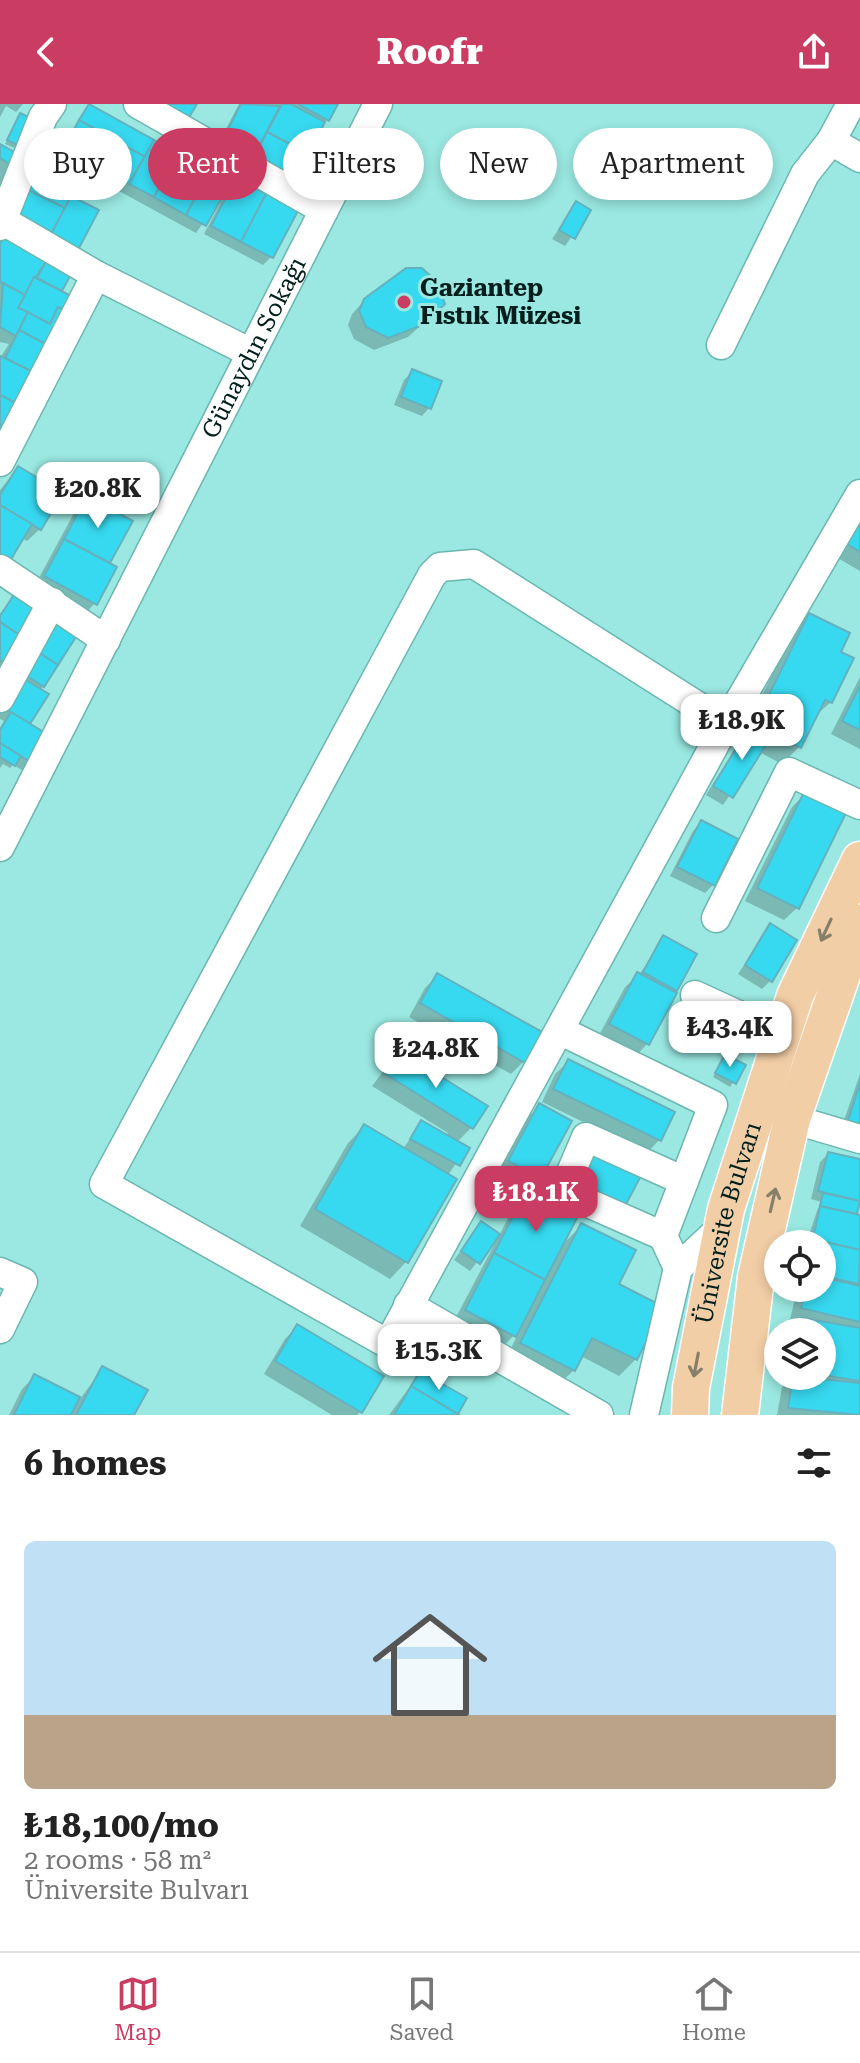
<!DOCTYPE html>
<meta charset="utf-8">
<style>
body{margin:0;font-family:"Roboto Serif",serif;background:#f2f2f2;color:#222;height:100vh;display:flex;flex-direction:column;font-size:30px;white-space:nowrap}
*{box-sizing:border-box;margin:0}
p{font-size:26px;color:#767676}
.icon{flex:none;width:44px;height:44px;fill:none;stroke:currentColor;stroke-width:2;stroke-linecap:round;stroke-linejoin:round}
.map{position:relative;height:1311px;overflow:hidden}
.details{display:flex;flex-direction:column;background:#fff;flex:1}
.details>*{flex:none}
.top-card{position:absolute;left:24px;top:24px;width:812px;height:72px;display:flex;gap:16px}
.fabs{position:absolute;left:764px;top:1126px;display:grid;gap:16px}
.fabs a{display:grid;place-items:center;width:72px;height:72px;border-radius:50%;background:#fff;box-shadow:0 4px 12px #0003;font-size:40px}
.price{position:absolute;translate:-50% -68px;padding:0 18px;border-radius:16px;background:#fff;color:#222;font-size:26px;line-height:52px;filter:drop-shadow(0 2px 4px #0008)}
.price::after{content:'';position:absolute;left:50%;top:48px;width:24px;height:18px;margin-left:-12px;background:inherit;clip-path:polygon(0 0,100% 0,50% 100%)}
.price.current{background:#cb3c62;color:#fff}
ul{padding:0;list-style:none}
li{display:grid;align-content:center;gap:16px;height:424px;padding:0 24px}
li+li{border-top:2px solid #e0e0e0}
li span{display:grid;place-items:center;height:248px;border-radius:12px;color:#555}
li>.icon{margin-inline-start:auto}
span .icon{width:144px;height:144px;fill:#fffc;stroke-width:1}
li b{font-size:34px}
h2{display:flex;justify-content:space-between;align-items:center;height:96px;padding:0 24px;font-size:34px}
.pill{padding:0 28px;border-radius:36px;background:#fff;box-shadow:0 4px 12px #0003;font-size:28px;line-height:72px}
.pill.current{background:#cb3c62;color:#fff}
header{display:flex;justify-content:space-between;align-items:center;height:104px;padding:0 24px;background:#cb3c62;color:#fff;font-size:36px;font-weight:800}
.tabs{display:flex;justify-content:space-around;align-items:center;height:112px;border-top:2px solid #e0e0e0;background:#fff;font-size:22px;color:#767676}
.tabs a{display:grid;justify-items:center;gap:4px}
.tabs .current{color:#cb3c62}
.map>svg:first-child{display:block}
</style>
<header><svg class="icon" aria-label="back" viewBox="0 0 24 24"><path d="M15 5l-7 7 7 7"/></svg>Roofr<svg class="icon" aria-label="share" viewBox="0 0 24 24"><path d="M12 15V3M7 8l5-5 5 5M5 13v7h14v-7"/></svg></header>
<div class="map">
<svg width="860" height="1311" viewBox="0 0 860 1311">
<rect width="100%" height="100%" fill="#9ae8e1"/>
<!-- shadow -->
<g fill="#0003">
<path d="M0,0h23l-7,8 -10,-6 -6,11z"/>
<path d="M239,0h97l-30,50 -8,32 -82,-38z"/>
<path d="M89,2l135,87 14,-14 33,78 -8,8 -59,-31 16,-30 -3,-1 -21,30 -77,-42 -4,4 -36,-20 -72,51 36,-69 8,-8 6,3z"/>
<path d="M20,12l-3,33 -12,-5z"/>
<path d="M0,43l14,21 -14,25z"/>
<path d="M576,100l13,7 -24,35 -13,-7z"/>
<path d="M6,132l65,34 -11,22 10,6 -64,141 -6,-81 9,-14 -9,-2v-100z"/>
<path d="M365,196l65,17 -22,20 -34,13 -20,-11 -6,-14 4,-11z"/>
<path d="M412,268l18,35 -8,9 -28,-11 10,-25z"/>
<path d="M18,364l22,61 -13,12 -5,-3 -22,29v-77z"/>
<path d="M87,395l43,23 -23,42 -12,39 -12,13 -50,-27 42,-78z"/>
<path d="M860,411v56l-24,-14z"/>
<path d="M17,489l-17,88v-67z"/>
<path d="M809,512l29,37 -7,49 -18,16 -14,29 -17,17 -23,-12 -36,53 -17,-10 32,-51 55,-112z"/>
<path d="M46,523l-3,59 -15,39 2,37 -8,8 -9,-5 -3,3 -7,-4 -3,4v-40l4,-7 -4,-2v-11z"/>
<path d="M860,573v72l-29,-15z"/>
<path d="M804,691l-7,113 -13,12 -39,-19 47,-94z"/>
<path d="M701,719l12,62 -8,8 -35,-17 23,-45z"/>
<path d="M770,822v55l-8,8 -24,-15z"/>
<path d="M664,834l31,17 -48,89 -12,13 -37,-20 27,-50 14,-12z"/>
<path d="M437,872l87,85 -13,13 -102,-57 16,-29z"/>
<path d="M398,948l73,76 -14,14 10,6 -19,27 7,4 -49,83 -16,17 -90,-53 48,-83 16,-16 39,22 18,-26 25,13 2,-3 -76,-47z"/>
<path d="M722,956l21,6 -13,21 -17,-10z"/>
<path d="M568,958l105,51 -14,27 -12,13 -105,-51 13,-28z"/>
<path d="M860,970v64l-20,-6z"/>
<path d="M540,1002l29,16 -33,59 21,11 -6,11 11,42 19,-19 35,59 20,74 -17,17 -38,-20 -7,14 -17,16 -52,-26 15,-30 -19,18 -48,-25 41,-78 -2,-2 -22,28 -16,-11 27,-36 18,12 16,-32 11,-11 -29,-19 30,-56z"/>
<path d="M828,1050l32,7v34l-4,17 -45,-13 9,-37z"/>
<path d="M818,1104l42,9v198h-83l5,-28 4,-4 -4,-1 1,-6h39v-44h-31l9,-9 -10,-3 7,-31 25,-1v-44h-16z"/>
<path d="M298,1222l62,86 -3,3h-25l-68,-41 21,-35z"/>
<path d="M103,1264l29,47h-123l13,-26 12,-12 46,22z"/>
<path d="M420,1269l36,42h-67z"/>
</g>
<!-- building -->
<g fill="#37d9f0" stroke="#65b1bd" stroke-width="2">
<path d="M89,0l65,36 -9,17 -66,-37z"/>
<path d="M163,0h34l-9,15z"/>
<path d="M241,0l39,2 -26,50 -31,-17z"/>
<path d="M282,0h9l34,18 -16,32 -42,-22z"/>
<path d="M298,0h40l-9,17z"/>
<path d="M20,9l15,7 -13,27 -15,-7z"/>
<path d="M79,16l66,37 -16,27 -65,-36z"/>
<path d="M267,28l48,25 -16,31 -48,-26z"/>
<path d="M154,36l24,14 -24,43 -25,-13z"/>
<path d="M0,40l18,10 -6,11 -12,-7z"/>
<path d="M51,42l36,19 -16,31 -36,-19z"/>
<path d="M181,43l32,18 -27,50 -32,-18z"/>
<path d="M213,61l21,11 -28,50 -20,-11z"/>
<path d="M237,72l30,16 -26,50 -30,-16z"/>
<path d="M35,73l36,19 -6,12 -37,-18z"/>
<path d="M28,86l37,18 -15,28 -36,-19z"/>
<path d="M267,88l32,17 -26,49 -32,-16z"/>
<path d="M71,92l28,14 -21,40 -28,-14z"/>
<path d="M576,97l15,9 -16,29 -16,-9z"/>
<path d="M5,130l44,22 -24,39 -25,-13v-38z"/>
<path d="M49,152l25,13 -12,22 -25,-13z"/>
<path d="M406,164h16l15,14 8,22 -22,21 -35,13 -22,-11 -7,-16 5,-12z"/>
<path d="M34,173l39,20 -8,13 -7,-3 -8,17 -32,-16z"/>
<path d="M3,179l22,12 -7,13 10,4 -12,24 -16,-9z"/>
<path d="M58,203l15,7 -18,35 -36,-19 9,-18 22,12z"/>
<path d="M19,226l36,19 -14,27 -36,-18z"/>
<path d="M0,252l41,20 -17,31 -24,-12z"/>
<path d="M412,265l30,12 -11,28 -30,-12z"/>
<path d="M0,291l24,12 -24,29z"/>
<path d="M18,362l45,27 -22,37 -41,-25v-10z"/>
<path d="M87,392l46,25 -23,42 -46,-24z"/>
<path d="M0,401l32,19 -22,37 -10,-6z"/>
<path d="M860,417v31l-13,-8z"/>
<path d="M64,435l53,28 -20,38 -53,-29z"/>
<path d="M17,486l27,17 -20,31 -24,-16v-6z"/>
<path d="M809,509l41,20 -9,19 13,6 -22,45 -7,-3 -24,48 -47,-22z"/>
<path d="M54,512l25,16 -21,33 -25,-16z"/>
<path d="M0,518l24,16 -17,26 -7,-4z"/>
<path d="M33,545l25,16 -14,22 -25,-16z"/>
<path d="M21,573l28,17 -19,30 -28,-17z"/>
<path d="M860,582v44l-18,-9z"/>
<path d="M11,608l34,21 -13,30 -32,-20v-13z"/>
<path d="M750,622l20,12 -37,60 -20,-12z"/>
<path d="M0,639l21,13 -6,10 -15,-9z"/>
<path d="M804,688l42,21 -47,96 -42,-21z"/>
<path d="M701,716l37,19 -23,47 -38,-19z"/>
<path d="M770,819l27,17 -25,42 -27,-17z"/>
<path d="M663,831l34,19 -20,37 -34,-19z"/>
<path d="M637,868l40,21 -28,52 -40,-21z"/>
<path d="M437,869l105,59 -17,31 -105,-60z"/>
<path d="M398,946l90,56 -15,23 -89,-56z"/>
<path d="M725,950l21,11 -10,19 -21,-11z"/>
<path d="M568,955l107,53 -14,29 -108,-52z"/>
<path d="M860,979v45l-13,-4z"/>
<path d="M539,999l33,18 -31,57 -33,-17z"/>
<path d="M421,1016l49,28 -10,18 -50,-27z"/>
<path d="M364,1020l93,55 -49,84 -93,-54z"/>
<path d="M595,1042l48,26 -18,34 -47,-17z"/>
<path d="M828,1048l32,7v42l-42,-10z"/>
<path d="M524,1068l36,19 -6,12 -36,-19z"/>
<path d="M527,1085l51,27 -33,64 -51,-27z"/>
<path d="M823,1089l37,8 -3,13 -37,-8z"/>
<path d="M820,1102l40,9v35l-47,-11z"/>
<path d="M481,1117l19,13 -20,30 -19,-13z"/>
<path d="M581,1119l55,27 -17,34 45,23 -27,53 -45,-22 -17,33 -55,-28z"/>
<path d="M813,1135l47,11 -1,34 -37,-8v-32h-11z"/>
<path d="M494,1149l51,27 -29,57 -51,-27z"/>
<path d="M822,1173l38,9v36l-59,-14 5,-20h16z"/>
<path d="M802,1214l58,10v53l-38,-6v-43h-22z"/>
<path d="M297,1220l87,52 -22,37 -87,-52z"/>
<path d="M102,1262l46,24 -14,25h-58z"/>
<path d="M420,1267l47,27 -9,16 -47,-28z"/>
<path d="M34,1270l46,23 -9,18h-57z"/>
<path d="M793,1272l67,7v32l-72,-7z"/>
<path d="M411,1282l47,28 2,1h-66z"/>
</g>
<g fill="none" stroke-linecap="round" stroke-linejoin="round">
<defs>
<g id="minor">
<path d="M138,0l186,106"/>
<path d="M831,37l29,17"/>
<path d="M0,115l96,56 155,78"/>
<path d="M0,122l43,-109 9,-13"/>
<path d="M721,241l84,-171 26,-33 20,-37"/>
<path d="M0,358l96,-187"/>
<path d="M0,465l106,71"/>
<path d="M0,594l52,-96"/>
<path d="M726,620l-252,-160 -34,3 -8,8 -328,609 284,160 338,-620 134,-230"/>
<path id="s1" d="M0,743l378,-743"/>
<path d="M716,814l73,-146 71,33"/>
<path d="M695,891l87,40"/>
<path d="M561,927l152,74 -50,131 15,32"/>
<path d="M792,1015l68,20"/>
<path d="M663,1132l-86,-38 -11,-14 20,-47 98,44"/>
<path d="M0,1168l23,10 -23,47"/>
<path d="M408,1201l191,110"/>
<path d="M644,1311l34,-147 45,-42"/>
</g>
<g id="major">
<path id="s2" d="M690,1311l1,-27 35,-179 69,-213 65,-136"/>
<path d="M740,1311l16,-138 36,-158 68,-196"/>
</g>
</defs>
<!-- minor casing -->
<use href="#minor" stroke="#6ab7b0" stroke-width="31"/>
<!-- major casing -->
<use href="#major" stroke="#fff" stroke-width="39"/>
<!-- minor -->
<use href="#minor" stroke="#fff" stroke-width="28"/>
<!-- major -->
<use href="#major" stroke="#f2cea6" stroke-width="36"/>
</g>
<!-- one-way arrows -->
<defs><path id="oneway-shaft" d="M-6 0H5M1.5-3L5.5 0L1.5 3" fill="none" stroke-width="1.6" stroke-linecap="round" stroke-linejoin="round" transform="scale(2)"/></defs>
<g stroke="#857f68">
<use href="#oneway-shaft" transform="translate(826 826) rotate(115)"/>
<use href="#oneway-shaft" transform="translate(773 1096) rotate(-77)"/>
<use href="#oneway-shaft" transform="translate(696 1261) rotate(101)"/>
</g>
<!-- markers -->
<circle fill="#cb3c62" stroke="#9ae8e1" stroke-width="3" cx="404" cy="198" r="8"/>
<g text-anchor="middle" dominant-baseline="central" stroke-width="6" stroke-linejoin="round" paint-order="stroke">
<!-- poi labels -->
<g font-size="24" font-weight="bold" fill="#001e1c" stroke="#9ae8e1" text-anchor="start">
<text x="420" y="184">Gaziantep<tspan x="420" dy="28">Fıstık Müzesi</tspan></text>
</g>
<!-- street labels -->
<g font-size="24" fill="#001e1c" stroke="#9ae8e1">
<text stroke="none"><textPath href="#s1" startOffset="560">Günaydın Sokağı</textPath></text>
<text stroke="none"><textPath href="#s2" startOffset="196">Üniversite Bulvarı</textPath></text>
</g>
</g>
</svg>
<div class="fabs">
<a><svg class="icon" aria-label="locate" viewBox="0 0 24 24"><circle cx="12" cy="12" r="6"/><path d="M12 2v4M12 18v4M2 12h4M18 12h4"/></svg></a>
<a><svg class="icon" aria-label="layers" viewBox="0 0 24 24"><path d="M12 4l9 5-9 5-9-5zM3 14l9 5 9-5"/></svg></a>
</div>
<b class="price" style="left:98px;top:426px">₺20.8K</b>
<b class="price" style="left:742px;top:658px">₺18.9K</b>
<b class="price" style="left:730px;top:965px">₺43.4K</b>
<b class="price" style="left:436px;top:986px">₺24.8K</b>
<b class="price current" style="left:536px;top:1130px">₺18.1K</b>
<b class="price" style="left:439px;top:1288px">₺15.3K</b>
<div class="top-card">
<a class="pill">Buy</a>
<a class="pill current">Rent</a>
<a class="pill">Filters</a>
<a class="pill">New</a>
<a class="pill">Apartment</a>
</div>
</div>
<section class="details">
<h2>6 homes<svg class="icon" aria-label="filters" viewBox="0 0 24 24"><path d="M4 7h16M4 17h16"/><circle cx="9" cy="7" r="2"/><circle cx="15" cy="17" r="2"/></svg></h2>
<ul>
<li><span style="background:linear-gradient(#bfe0f5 70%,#b9a48a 0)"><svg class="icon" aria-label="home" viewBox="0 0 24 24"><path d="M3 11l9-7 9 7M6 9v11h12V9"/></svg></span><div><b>₺18,100/mo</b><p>2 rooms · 58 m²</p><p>Üniversite Bulvarı</p></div></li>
</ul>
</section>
<nav class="tabs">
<a class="current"><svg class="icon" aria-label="map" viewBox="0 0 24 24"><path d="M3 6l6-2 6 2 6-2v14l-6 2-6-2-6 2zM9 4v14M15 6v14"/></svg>Map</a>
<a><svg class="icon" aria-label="saved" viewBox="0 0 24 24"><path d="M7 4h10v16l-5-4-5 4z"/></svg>Saved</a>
<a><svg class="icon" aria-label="home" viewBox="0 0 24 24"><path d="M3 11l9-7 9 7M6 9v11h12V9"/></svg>Home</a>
</nav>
